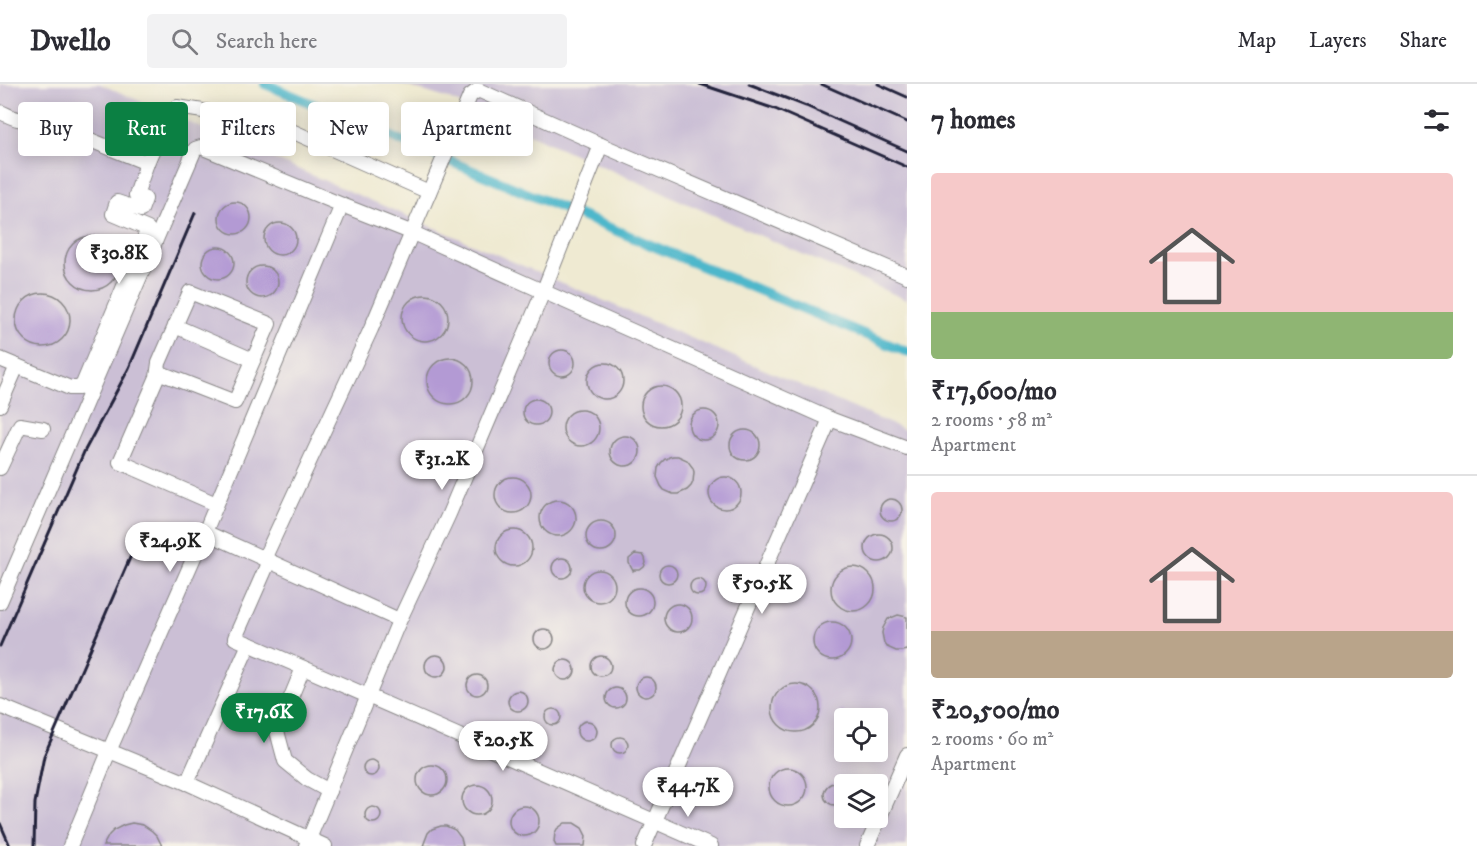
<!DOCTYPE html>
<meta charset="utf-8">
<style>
body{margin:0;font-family:"IM FELL DW Pica",serif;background:#f2f2f3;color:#2b2b33;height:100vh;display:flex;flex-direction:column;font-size:22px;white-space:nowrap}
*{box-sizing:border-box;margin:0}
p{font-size:20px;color:#7c7c81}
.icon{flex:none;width:33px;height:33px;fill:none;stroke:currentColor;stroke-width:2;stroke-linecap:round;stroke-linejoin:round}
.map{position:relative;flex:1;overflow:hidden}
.panel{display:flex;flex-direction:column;background:#fff;width:570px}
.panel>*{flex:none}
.hud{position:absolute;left:18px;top:18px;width:570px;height:54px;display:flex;gap:12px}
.fabs{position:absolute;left:834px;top:624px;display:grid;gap:12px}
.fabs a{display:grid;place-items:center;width:54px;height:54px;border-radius:6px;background:#fff;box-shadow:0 3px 15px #0003;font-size:30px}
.price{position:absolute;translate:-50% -51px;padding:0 14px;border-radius:21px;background:#fff;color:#222;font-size:20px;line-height:39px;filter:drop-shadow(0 2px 3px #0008)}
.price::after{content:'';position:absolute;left:50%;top:36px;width:18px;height:14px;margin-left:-9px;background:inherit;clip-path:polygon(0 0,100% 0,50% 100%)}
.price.current{background:#0b8043;color:#fff}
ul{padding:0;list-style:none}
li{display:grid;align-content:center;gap:12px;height:318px;padding:0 24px}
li+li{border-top:2px solid #e1e1e2}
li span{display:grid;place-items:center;height:186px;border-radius:6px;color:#555}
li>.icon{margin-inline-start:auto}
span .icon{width:108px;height:108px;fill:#fffc;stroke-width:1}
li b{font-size:26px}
h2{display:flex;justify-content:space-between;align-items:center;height:72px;padding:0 24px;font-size:26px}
.pill{padding:0 21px;border-radius:6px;background:#fff;box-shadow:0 3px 15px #0003;font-size:21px;line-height:54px}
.pill.current{background:#0b8043;color:#fff}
header{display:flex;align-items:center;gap:36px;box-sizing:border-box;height:84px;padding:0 30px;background:#fff;border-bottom:2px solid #e1e1e2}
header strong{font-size:28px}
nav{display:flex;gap:33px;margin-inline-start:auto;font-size:21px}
.search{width:420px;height:54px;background:#f2f2f3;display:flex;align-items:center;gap:15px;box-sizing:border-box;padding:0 21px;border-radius:6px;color:#7c7c81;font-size:22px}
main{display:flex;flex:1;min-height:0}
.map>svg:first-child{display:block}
</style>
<header>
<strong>Dwello</strong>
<div class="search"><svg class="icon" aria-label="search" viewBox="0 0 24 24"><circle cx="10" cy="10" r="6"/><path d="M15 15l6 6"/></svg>Search here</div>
<nav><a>Map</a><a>Layers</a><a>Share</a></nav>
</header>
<main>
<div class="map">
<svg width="907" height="762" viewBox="0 0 907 762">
<rect width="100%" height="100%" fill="#f7f3e8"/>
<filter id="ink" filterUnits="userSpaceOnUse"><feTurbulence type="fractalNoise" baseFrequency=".0167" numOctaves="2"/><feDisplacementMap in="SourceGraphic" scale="12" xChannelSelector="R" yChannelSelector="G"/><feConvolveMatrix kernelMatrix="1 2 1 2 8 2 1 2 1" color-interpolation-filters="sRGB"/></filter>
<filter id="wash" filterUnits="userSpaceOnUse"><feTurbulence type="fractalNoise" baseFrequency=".008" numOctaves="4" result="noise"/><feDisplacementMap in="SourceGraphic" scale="24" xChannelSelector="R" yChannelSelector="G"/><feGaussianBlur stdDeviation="1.35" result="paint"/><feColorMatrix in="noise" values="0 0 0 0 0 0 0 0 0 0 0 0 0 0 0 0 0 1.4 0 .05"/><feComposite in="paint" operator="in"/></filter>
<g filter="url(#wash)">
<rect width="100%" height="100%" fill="#efead2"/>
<!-- industrial -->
<g fill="#cbbfd5" fill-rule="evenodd">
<path d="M0,0h100l807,347v415h-907zM844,634h34v34h-34zM844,700h34v34h-34z"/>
<path d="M400,0h507v216l-458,-201z"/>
</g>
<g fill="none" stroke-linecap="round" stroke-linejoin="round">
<!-- canal -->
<path stroke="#4db7cb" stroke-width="10" d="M265,0l642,268"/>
</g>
<g id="blocks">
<!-- building -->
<g fill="#b39ad4">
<circle cx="235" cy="134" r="16"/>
<circle cx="280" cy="155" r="16"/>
<circle cx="92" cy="179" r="27"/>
<circle cx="218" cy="179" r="16"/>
<circle cx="262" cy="198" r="16"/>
<circle cx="43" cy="236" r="27"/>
<circle cx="425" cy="234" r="23"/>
<circle cx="562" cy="279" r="13"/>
<circle cx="450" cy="297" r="23"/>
<circle cx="605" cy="297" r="18"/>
<circle cx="661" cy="322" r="20"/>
<circle cx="536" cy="328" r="13"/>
<circle cx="581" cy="344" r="18"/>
<circle cx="704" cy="341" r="15"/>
<circle cx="745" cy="361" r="15"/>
<circle cx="625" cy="367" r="15"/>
<path d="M673,372h5l9,4 6,8 1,4 -1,10 -2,4 -4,4 -9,4h-5l-9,-4 -3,-4 -4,-9 1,-9 3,-5 4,-4h2l2,-2z"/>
<circle cx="725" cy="409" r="16"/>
<circle cx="513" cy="411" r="18"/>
<circle cx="891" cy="426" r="11"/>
<circle cx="558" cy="434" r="18"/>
<circle cx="601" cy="452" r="15"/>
<circle cx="514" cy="464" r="18"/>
<circle cx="879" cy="464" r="14"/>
<path d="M635,470l8,1 2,3 1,5 -2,4 -4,3h-6l-1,1 -4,-8v-4z"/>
<circle cx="562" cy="484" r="10"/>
<circle cx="668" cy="490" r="9"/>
<circle cx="853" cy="505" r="22"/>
<circle cx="599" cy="502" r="16"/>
<circle cx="698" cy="503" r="8"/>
<circle cx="639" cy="518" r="14"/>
<circle cx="678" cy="534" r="14"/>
<path d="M898,531l9,2v33l-6,1h-5l-9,-4 -3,-4 -2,-10 1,-5 5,-9z"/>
<circle cx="832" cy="557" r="19"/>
<circle cx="544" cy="555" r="10"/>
<circle cx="436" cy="582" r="11"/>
<circle cx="601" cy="582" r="10"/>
<circle cx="565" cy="586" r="10"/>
<circle cx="477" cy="601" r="10"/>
<circle cx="646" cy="603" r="10"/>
<circle cx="796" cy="624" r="24"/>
<circle cx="616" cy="614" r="10"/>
<circle cx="518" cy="617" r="10"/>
<circle cx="553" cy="633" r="8"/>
<path d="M840,626l4,1v44l-7,-18z"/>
<circle cx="587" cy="647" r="10"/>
<circle cx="620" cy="661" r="8"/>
<circle cx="371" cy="684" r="8"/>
<circle cx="432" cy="696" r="15"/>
<circle cx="788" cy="703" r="19"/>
<circle cx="835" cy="710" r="11"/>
<circle cx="477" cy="716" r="15"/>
<circle cx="524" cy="737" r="15"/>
<circle cx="373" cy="731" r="8"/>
<path d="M132,739l11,2 9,6 5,5 5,10h-59l6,-11 5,-5 10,-5z"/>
<path d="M565,739h9l8,5 4,8 -1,10h-29l-2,-4 1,-9 2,-4z"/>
<path d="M441,742h5l9,4 6,8 2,8h-40l5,-13 4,-4z"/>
</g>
</g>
</g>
<g filter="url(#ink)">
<use href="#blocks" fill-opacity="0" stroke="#888686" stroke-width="1.5"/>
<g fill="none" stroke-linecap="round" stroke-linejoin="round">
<defs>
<g id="minor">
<path d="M0,28c6,2 12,6 18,7 16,3 34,-7 45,10l84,34 18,-42 12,-14 92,14 160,71"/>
<path d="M175,242l78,34"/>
<path d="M0,275l70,29h9l4,-4 65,-155 -35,-15 4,-12 24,8 4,-11 -9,-4 11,-32"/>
<path d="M158,288l77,30 34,-78 -79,-32 -31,71 -2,14 -37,85 96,42"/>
<path d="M0,321l17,-39"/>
<path d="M0,384l20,-43 23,4"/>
<path d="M205,448l137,-327 71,28 127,57 290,129"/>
<path d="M264,475l107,-230 99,-233 8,-6 123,55 306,131"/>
<path d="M269,477l-34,77 476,208"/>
<path d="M0,518l195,-453 6,-2 141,58"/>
<path d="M249,560l-62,139 138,63"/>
<path d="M303,584l-26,63 8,30 22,18 22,12"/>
<path d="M0,622l187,77"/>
<path d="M70,762l40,-97 95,-217 194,88"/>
<path d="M306,762l90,-218 53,-114 94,-222 58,-147"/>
<path d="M644,762l186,-427 77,29"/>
<path d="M867,762l40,-91"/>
</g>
</defs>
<!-- minor casing -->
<use href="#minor" stroke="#888686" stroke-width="16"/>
<!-- minor -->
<use href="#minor" stroke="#fff" stroke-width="14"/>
<!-- rail -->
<g stroke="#22223b" stroke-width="3">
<path d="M700,0l75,25 132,58"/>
<path d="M749,0l57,22 101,45"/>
<path d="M821,0l86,38"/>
<path d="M878,0l29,13"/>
<path d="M0,562l84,-194 45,-84 66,-155"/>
<path d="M0,739l10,23"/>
<path d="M34,762l1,-43 9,-47 95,-219"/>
</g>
</g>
</g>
</svg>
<div class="fabs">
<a><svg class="icon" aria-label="locate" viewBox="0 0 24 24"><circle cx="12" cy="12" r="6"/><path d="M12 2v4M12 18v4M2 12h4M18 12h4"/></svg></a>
<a><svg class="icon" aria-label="layers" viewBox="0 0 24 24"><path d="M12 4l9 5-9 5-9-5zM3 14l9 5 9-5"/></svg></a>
</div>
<b class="price" style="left:119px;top:201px">₹30.8K</b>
<b class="price" style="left:442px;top:407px">₹31.2K</b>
<b class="price" style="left:170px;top:489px">₹24.9K</b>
<b class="price" style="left:762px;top:531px">₹50.5K</b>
<b class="price current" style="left:264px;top:660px">₹17.6K</b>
<b class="price" style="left:503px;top:688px">₹20.5K</b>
<b class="price" style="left:688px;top:734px">₹44.7K</b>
<div class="hud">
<a class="pill">Buy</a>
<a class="pill current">Rent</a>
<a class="pill">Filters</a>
<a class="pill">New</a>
<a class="pill">Apartment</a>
</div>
</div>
<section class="panel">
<h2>7 homes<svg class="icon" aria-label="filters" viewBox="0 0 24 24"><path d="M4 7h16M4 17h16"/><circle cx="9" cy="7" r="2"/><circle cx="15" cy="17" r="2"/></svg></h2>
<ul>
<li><span style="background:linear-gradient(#f6c9c9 75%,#8fb573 0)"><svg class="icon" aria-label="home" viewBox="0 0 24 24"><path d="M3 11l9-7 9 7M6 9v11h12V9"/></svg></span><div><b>₹17,600/mo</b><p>2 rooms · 58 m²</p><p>Apartment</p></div></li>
<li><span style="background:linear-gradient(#f6c9c9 75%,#b9a48a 0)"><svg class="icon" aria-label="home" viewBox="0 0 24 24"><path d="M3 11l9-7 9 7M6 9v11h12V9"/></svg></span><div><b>₹20,500/mo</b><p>2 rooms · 60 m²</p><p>Apartment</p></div></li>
</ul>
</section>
</main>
